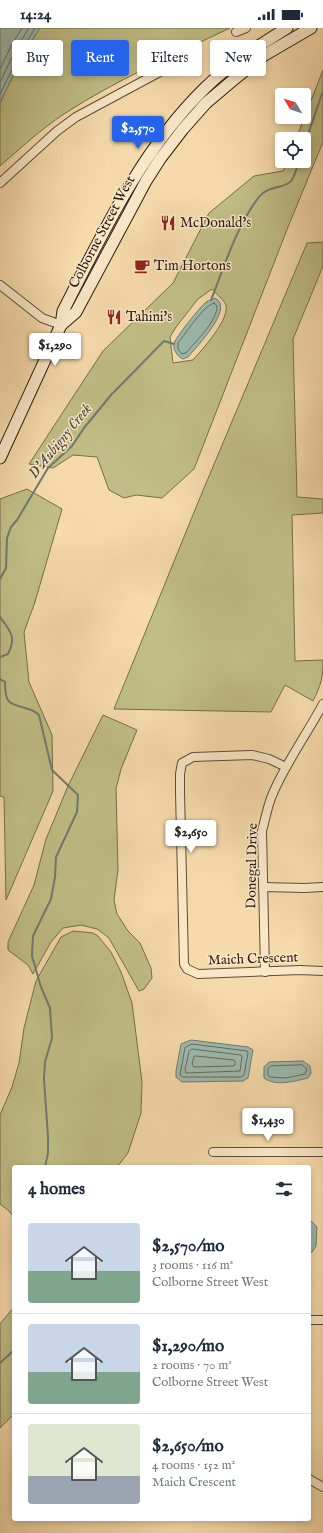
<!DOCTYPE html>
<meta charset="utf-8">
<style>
body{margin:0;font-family:"IM FELL English",serif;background:#f2f2f3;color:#1f2937;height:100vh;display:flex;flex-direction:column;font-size:15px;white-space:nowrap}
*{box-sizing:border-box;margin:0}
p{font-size:13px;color:#747a83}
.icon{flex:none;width:22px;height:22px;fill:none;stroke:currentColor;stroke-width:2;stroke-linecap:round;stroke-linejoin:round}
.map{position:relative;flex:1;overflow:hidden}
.drawer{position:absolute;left:12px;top:1137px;width:299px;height:356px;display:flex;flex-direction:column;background:#fff;border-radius:4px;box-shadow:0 2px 6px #0003}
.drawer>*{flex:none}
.top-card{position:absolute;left:12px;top:12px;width:299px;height:36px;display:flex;gap:8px}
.needle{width:26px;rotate:309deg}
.buttons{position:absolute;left:275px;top:60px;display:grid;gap:8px}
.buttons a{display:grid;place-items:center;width:36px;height:36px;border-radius:4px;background:#fff;box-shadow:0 2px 6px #0003;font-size:20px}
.price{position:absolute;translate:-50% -34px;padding:0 9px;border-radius:4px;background:#fff;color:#222;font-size:13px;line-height:26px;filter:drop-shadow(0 1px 2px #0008)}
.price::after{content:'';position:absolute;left:50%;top:24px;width:12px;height:9px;margin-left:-6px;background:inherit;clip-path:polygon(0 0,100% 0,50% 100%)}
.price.current{background:#2563eb;color:#fff}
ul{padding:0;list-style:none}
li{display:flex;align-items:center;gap:12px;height:100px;padding:0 16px}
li+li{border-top:1px solid #e0e1e3}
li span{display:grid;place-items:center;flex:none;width:112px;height:80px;border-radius:4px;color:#555}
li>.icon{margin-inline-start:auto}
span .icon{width:48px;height:48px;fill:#fffc;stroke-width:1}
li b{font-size:17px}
h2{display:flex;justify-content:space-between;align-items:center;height:48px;padding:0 16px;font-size:17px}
.tag{padding:0 14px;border-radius:4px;background:#fff;box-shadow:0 2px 6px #0003;font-size:14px;line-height:36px}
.tag.current{background:#2563eb;color:#fff}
.status{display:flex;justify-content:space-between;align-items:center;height:28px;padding:0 20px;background:#fff;direction:ltr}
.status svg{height:11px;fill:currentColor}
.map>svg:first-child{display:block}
</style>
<div class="status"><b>14:24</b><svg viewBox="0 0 49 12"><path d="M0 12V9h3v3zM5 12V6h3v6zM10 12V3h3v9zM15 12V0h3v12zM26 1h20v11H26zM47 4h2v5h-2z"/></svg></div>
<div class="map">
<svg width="323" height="1505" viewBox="0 0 323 1505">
<rect width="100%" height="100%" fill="#f6daab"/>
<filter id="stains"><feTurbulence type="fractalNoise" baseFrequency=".005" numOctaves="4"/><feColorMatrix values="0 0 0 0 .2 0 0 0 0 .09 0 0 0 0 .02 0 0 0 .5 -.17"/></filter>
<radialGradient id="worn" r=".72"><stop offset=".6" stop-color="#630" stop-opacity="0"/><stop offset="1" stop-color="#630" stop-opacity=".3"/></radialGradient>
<!-- green -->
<g fill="#c0be86" stroke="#766d4c" fill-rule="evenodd">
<path d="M40,0h190c-56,27 -114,52 -166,86 -23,15 -43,34 -64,52v-63l24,-50z"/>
<path d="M323,42v72l-35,85 -94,242 -32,29 -26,-3 -12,3 -15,-8 -12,-33 -24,-2 -20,13 -24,-4 74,-113 70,-68 36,-70 45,-37 29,-5 5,-10h16v-22h-8zM212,261c4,5 10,9 13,14 8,13 -23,47 -32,57l-20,3 -3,-26 6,-10 22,-28z"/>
<path d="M323,214v24l-30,73 4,158 26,2v14l-31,2 3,146 28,-1c0,18 -2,25 -10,41l-28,-16 -14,27 -157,-3 85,-209 108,-257z"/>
<path d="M27,461l35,20 -27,93 -11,30 5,50 23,53 1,56 -47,109 -2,-103 -4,-1v-297z"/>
<path d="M103,687l34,15 -16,39 -5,20 2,81 -4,30 3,14 11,17 12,12 11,25 1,10 -8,11 -5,2 -30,-53 -12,-9 -16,-4 -18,3 -12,14 -18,32 -5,-9 -20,-15v-8l26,-57 12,-46 22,-53z"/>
<path d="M73,903l20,2 5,3 13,16 10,20 11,31 10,79 -1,31 -13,40 -11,14h-103v50l-5,-6 -9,-7v-89l12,-28 7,-24 5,-35 12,-47 25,-44z"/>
<path d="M14,1279v107l-14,14v-104z"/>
</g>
<!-- water -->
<g fill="#9dbaaf" stroke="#6f7b70">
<path d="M0,0h40l-16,25 -24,50z"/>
<path d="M215,270c20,10 -19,49 -27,59l-5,2c-6,-3 -10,-9 -9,-15 0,-5 27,-38 32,-42 3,-2 6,-2 9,-4z"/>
<path d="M191,1012l57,7 5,3 -5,28 -5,3 -61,1 -6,-5v-6l5,-27z"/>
<path d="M303,1033l7,5 1,7 -3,5c-13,3 -32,9 -44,0v-11l5,-5z"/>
<path d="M309,1191l8,8 -1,19 -4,6h-3z"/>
</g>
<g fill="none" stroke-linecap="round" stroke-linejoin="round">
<!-- shore -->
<g stroke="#646b60" stroke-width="1">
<path d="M0,41l11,-23 11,-18"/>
<path d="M0,54l16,-33 13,-21"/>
<path d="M0,66l21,-42 14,-24"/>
<path d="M214,275l3,3c1,14 -22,36 -31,47l-4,1 -4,-5v-6c9,-11 24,-36 36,-40z"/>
<path d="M192,1016l55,7 1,2 -4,22 -3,2h-58l-3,-2 5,-27z"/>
<path d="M192,1021l49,6 1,2 -2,14 -54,2 -1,-3 4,-18z"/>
<path d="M196,1028l38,4 1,2v3l-2,1 -39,1 -2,-3 2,-7z"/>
<path d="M302,1037l5,4 -2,5 -19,4 -16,-1 -2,-2v-7l3,-2z"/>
</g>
<!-- stream -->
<g stroke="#6f7b70" stroke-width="2">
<path d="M304,118l19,-55"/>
<path d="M211,272c14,-35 25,-73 48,-103 9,-12 26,-8 32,-16 4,-5 6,-14 8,-20"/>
<path d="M0,551l6,-11 1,-30 4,-11 6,-7 31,-52 24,-22 12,-18 27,-33 53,-54 10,3"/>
<path d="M0,589c10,14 17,20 8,37l-8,3"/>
<path d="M0,651l5,3c0,5 0,11 2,16 3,10 24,8 32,17l13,55 26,25 -1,17 -21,45 -1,20 -4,22 -18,37 -1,20 9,31 9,21 2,30 -7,24 -1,17 4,58v16l-3,14"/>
<path d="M0,1335l14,-13"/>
</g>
<defs>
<g id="minor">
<path d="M236,4l10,-4"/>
<path d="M0,155l57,-52 19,-14 108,-58"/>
<path d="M0,257l42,33 19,7"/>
<path d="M286,739l-17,-8 -17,-4 -59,2 -11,6 -2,11v18l4,172 3,5 11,5 102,-4 23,1"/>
<path d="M263,859l41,1 19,-1"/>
<path d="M265,944l-3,-141c3,-11 5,-22 9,-33 13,-33 35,-62 52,-94"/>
<path d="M213,1124h110"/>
<path d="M309,1292h14"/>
<path d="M309,1451l14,8"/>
</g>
<g id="secondary">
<path d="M61,297l15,-13 70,-131 14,-22 23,-30 23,-26 26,-22 31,-25 48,-28"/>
<path d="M0,430l61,-133 2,-14c40,-78 77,-159 141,-222 24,-24 54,-43 83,-61"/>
</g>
</defs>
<!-- minor casing -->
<use href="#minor" stroke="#5e4c38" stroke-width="10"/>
<!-- secondary casing -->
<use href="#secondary" stroke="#2b1c12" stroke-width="13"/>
<!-- minor -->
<use href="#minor" stroke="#f9e7c8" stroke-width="8"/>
<!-- secondary -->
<use href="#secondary" stroke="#f9e7c8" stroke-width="11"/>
</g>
<!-- icons -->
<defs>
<symbol id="restaurant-bare" viewBox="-9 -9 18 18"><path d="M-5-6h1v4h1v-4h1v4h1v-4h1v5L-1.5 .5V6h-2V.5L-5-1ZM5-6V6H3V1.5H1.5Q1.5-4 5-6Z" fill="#8f2418" stroke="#f9e7c8" stroke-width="2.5" paint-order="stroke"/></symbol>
<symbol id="cafe-bare" viewBox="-9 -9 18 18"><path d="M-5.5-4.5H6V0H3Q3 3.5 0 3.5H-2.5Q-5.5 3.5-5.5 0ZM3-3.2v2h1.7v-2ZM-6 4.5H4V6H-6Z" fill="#8f2418" stroke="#f9e7c8" stroke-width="2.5" paint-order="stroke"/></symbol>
</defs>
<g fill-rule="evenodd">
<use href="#restaurant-bare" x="157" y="184" width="22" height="22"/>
<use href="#cafe-bare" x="131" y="227" width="22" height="22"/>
<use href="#restaurant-bare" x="103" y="278" width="22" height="22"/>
</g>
<g text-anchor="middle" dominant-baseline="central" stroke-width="3" stroke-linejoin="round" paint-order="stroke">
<!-- poi labels -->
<g font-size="14" fill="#2b1c12" stroke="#f9e7c8" text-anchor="start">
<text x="180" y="195">McDonald's</text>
<text x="154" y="238">Tim Hortons</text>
<text x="126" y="289">Tahini's</text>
</g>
<!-- street labels -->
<g font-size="14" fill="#2b1c12" stroke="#f9e7c8">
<text transform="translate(102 204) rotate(-62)">Colborne Street West</text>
<text transform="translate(252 838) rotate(-89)">Donegal Drive</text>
<text transform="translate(253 931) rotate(-2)">Maich Crescent</text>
</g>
<!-- water labels -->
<g font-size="15" font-style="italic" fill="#4d4b41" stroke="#f9e7c8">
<text transform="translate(60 413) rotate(-51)">D'Aubigny Creek</text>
</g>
</g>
<rect width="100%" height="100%" filter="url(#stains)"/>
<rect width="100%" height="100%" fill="url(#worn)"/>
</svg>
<div class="buttons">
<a><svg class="needle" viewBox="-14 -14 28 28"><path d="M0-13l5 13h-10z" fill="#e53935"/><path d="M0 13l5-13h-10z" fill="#747a83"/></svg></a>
<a><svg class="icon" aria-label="locate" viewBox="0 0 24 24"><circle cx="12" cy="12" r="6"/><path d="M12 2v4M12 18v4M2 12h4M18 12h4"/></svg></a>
</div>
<b class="price current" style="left:138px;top:122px">$2,570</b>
<b class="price" style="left:55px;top:339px">$1,290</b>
<b class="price" style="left:191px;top:826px">$2,650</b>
<b class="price" style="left:268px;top:1114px">$1,430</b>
<div class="top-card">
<a class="tag">Buy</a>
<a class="tag current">Rent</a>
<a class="tag">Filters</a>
<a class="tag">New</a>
</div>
<section class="drawer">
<h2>4 homes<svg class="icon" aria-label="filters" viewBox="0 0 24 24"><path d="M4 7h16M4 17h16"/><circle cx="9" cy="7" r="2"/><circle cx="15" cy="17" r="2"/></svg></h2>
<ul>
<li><span style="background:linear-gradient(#c9d6e8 60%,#7fa58c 0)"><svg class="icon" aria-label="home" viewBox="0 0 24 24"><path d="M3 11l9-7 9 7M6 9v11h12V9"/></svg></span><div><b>$2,570/mo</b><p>3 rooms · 116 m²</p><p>Colborne Street West</p></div></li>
<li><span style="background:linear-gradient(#c9d6e8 60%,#7fa58c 0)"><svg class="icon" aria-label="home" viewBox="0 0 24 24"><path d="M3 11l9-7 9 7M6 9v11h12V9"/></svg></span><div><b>$1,290/mo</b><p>2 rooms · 70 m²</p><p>Colborne Street West</p></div></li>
<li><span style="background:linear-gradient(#dfe7d0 65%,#9aa5b1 0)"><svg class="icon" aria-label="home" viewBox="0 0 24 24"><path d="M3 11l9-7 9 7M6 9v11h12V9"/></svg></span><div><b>$2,650/mo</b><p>4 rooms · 152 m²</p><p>Maich Crescent</p></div></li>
</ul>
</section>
</div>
